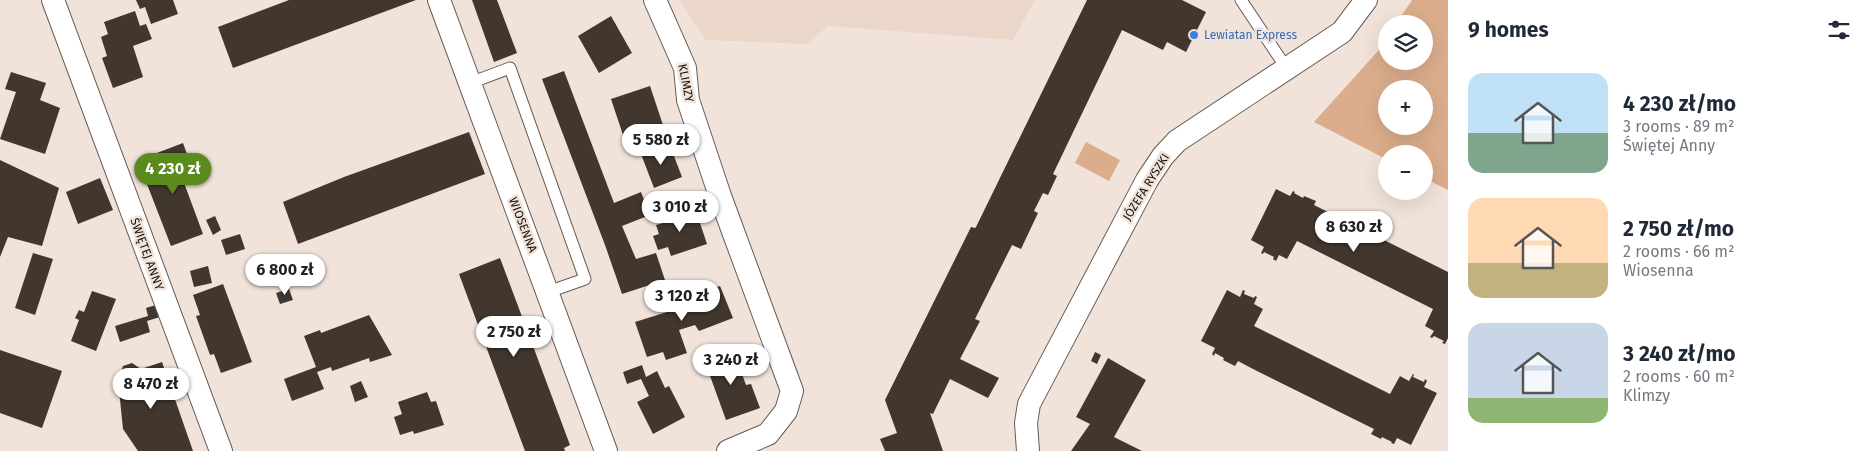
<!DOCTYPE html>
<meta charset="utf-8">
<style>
body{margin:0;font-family:"Fira Sans",sans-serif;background:#f6f6f7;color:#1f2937;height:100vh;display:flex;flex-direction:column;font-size:19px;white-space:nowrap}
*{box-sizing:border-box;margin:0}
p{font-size:16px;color:#747a83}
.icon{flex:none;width:28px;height:28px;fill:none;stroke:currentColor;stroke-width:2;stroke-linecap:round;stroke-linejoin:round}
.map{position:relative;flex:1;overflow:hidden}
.drawer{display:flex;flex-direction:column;background:#fff;width:425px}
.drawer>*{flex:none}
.controls{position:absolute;left:1378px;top:15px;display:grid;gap:10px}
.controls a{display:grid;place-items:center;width:55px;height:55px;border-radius:50%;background:#fff;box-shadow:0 5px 20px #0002;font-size:25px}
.price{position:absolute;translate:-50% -42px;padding:0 11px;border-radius:18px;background:#fff;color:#222;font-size:16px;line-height:32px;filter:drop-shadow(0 1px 2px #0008)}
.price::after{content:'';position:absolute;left:50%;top:30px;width:15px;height:11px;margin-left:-8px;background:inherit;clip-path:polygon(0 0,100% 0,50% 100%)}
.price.current{background:#5b8a1d;color:#fff}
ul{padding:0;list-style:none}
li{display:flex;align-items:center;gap:15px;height:125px;padding:0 20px}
li span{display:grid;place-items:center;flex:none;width:140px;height:100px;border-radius:15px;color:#555}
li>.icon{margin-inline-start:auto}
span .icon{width:60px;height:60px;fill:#fffc;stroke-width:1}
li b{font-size:21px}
h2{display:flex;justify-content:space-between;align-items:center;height:60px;padding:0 20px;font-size:21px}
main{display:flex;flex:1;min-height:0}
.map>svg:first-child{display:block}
</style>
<main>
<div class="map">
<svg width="1448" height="451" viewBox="0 0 1448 451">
<rect width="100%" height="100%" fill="#f1e3da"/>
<!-- built -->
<path fill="#ebd7c9" d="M679,0h356l-22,40 -185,-14 -21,18 -101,-4z"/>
<!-- green -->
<g fill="#dbad8c" fill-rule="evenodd">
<path d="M1412,0h36v190l-24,-12v-24h-38v5l-72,-37 64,-71 8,-13v23h38v-37h-28zM1386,89h38v37h-38z"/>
<path d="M1086,142l34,18 -11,21 -34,-18z"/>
</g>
<!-- building -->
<g fill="#41372f">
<path d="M136,0h37l5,14 -27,10 -6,-17 -5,2z"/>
<path d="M289,0h127l-183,68 -15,-41z"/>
<path d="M472,0h25l20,53 -23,9z"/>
<path d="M1087,0h95l24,12 -20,40 -19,-10 -4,8 -41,-20 -68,142 -1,2 4,2 -9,19 -5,-2 -9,18 4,2 -17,36 -9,-4 -37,74 5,2 -20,38 39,19 -11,20 -38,-19 -17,35 -3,-1 13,38h-58l-5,-12 17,-6 -12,-33 86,-173 4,1 1,-1z"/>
<path d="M135,11l5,15 6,-2 6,15 -19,7 10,31 -30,11 -11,-30 5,-2 -6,-19 7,-3 -4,-12z"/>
<path d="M611,16l21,37 -33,20 -21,-37z"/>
<path d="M564,71l50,132 27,-11 9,23 -28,11 14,33 20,-6 9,27 -43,14 -17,-49 -63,-166z"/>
<path d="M11,72l35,11 -6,17 20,8 -15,46 -45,-15 16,-47 -11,-3z"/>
<path d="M650,86l13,39 -39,13 -13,-39z"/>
<path d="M469,132l16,42 -187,70 -15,-42 61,-25z"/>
<path d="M183,143l8,22 -2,4 -9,3 23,62 -32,12 -26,-67 11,-4 -7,-19z"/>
<path d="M669,143l13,34 -28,11 -13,-34z"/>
<path d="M0,160l59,28 -17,58 -34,-9 -8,20z"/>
<path d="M100,178l13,32 -35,14 -12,-32z"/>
<path d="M1276,189l14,7 3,-5 2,1 -1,1 9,5 1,-2 12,5 -2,4 134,67v66l-3,6 -3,-1 2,-2 -10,-5 -2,2 -2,-1 4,-6 -9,-5 8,-17 -136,-68 -10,18 -8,-4 -3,6 -3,-2 1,-2 -10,-5 -1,2 -2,-1 3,-6 -13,-7z"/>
<path d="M695,208l12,36 -36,12 -3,-9 -10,3 -5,-14 6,-2 -3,-9 7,-2 -2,-4z"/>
<path d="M215,216l6,14 -8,5 -7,-15z"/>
<path d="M240,234l5,15 -19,6 -5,-15z"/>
<path d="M33,253l20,6 -18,56 -20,-7z"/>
<path d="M500,258l70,187 -6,3 1,3h-40l-66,-177z"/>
<path d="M208,266l4,17 -18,4 -4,-16z"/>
<path d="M223,284l29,78 -31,11 -7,-19 -4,1 -14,-39 4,-1 -7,-20z"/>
<path d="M720,286l13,32 -34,13 -4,-6 -16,5 8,23 -21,7 -3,-8 -16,5 -12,-35 32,-10 -2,-8z"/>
<path d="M289,289l4,11 -13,4 -4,-11z"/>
<path d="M1227,290l13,7 3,-7 2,1 -1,3 10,4 1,-2 2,1 -3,7 9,5 -9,17 136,68 10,-18 9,5 4,-7h1l-1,3 11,5 1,-3 2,2 -3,6 13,6 -26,52 -14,-7 -3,6 -3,-1 1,-1 -10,-5 -1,2 -10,-5 3,-5 -121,-60 -15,-8 -3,5 -12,-6 1,-2 -9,-5 -1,3 -2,-2 3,-6 -14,-7z"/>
<path d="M92,291l24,8 -20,52 -25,-10 8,-21 -4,-2 4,-8 5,2z"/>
<path d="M156,305l4,12 -13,4 3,11 -30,10 -5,-16 33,-10 -2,-8z"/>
<path d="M369,315l23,40 -22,7 -1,-4 -37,13 -1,-4 -14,5 7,17 -32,12 -8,-22 32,-12 -12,-31 16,-6 1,3z"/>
<path d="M0,350l62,21 -20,57 -42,-15z"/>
<path d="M734,351l12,34 5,-1 9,24 -34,12 -21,-58z"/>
<path d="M1095,352l6,3 -4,9 -6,-3z"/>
<path d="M1108,358l38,22 -32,57 28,14h-71l19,-27 -14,-7z"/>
<path d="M162,362l31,89h-55l-15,-22 -5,-49 5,-14 9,-3 9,6z"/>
<path d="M642,365l4,12 11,-6 8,17 4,-2 16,31 -32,17 -16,-32 12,-6 -8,-17 -14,5 -4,-12z"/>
<path d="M361,381l7,16 -13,5 -5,-16z"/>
<path d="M427,392l4,10 5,-1 8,24 -30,9 -1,-3 -13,4 -6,-18 8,-3 -4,-12z"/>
</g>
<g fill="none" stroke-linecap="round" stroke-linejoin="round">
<defs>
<g id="lane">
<path d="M1241,0l46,69"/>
<path d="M470,83l40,-15 75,211 -37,13"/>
</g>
<g id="street">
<path d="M53,0l168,451"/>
<path d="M439,0l167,451"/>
<path d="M655,0l30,68 3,32 32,96 72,195 -6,20 -18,23 -40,17"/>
<path d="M1028,451l-2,-28 3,-19 118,-224 16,-24 14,-15 165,-109 24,-32"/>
</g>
</defs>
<!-- lane casing -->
<use href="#lane" stroke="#665b53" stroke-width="13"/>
<!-- street casing -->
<use href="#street" stroke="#665b53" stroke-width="24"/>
<!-- lane -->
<use href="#lane" stroke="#fff" stroke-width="11"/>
<!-- street -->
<use href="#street" stroke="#fff" stroke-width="22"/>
</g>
<!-- markers -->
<circle fill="#3f7fe0" stroke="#f1e3da" stroke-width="2" cx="1194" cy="35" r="5"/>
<g text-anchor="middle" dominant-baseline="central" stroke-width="5" stroke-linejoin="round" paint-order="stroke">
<!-- shop labels -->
<g font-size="12" fill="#366cbe" stroke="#f1e3da" text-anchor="start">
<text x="1204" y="35">Lewiatan Express</text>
</g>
<!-- street labels -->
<g font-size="12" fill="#15110e" stroke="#f1e3da">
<text transform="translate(686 83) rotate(79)">KLIMZY</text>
<text transform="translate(1146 187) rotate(-58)">JÓZEFA RYSZKI</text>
<text transform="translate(523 225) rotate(69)">WIOSENNA</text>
<text transform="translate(147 254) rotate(70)">ŚWIĘTEJ ANNY</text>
</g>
</g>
</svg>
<div class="controls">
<a><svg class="icon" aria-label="layers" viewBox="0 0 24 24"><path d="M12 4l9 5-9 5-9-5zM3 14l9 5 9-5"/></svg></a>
<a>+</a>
<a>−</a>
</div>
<b class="price" style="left:661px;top:166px">5 580 zł</b>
<b class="price current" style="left:173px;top:195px">4 230 zł</b>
<b class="price" style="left:680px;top:233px">3 010 zł</b>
<b class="price" style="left:1354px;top:253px">8 630 zł</b>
<b class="price" style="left:285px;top:296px">6 800 zł</b>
<b class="price" style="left:682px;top:322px">3 120 zł</b>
<b class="price" style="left:514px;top:358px">2 750 zł</b>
<b class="price" style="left:731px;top:386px">3 240 zł</b>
<b class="price" style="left:151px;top:410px">8 470 zł</b>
</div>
<section class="drawer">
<h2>9 homes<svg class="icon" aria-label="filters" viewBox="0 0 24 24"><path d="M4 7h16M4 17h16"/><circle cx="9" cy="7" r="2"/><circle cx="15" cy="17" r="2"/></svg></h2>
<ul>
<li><span style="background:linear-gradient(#bfe0f5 60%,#7fa58c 0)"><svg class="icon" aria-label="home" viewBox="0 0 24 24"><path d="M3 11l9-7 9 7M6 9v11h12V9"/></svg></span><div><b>4 230 zł/mo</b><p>3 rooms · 89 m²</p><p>Świętej Anny</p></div></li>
<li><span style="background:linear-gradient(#ffd9b3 65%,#c2b280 0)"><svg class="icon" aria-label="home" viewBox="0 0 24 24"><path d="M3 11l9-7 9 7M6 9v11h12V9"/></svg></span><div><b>2 750 zł/mo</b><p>2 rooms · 66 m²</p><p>Wiosenna</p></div></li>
<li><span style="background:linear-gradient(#c9d6e8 75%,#8fb573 0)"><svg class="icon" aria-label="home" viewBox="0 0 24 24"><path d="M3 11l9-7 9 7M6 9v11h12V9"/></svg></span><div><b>3 240 zł/mo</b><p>2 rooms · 60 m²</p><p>Klimzy</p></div></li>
</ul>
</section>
</main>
